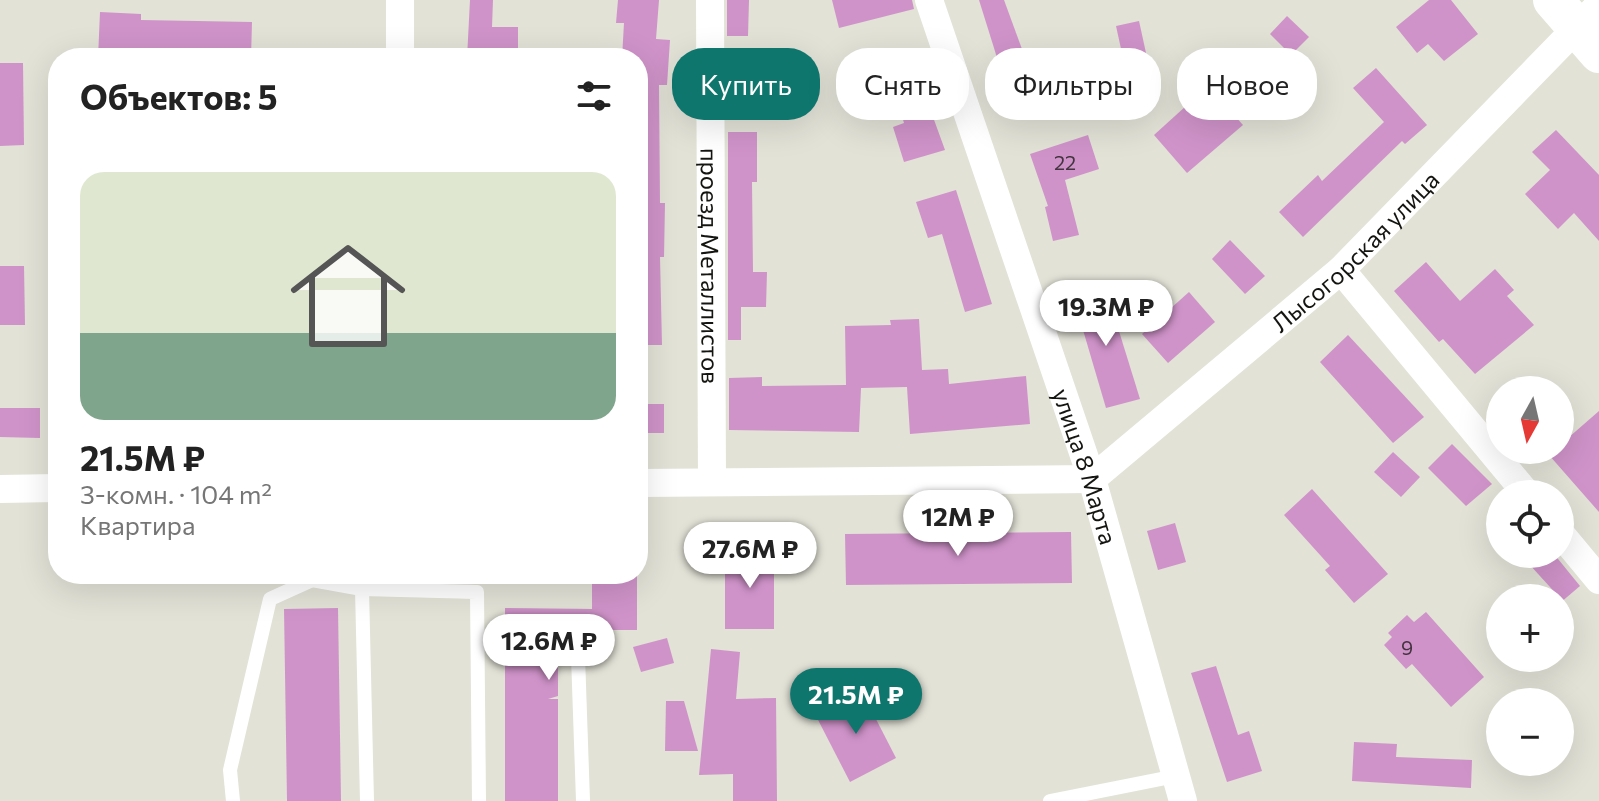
<!DOCTYPE html>
<html lang="ru">
<meta charset="utf-8">
<style>
body{margin:0;font-family:Commissioner,sans-serif;background:#f6f6f6;color:#222;height:100vh;display:flex;flex-direction:column;font-size:30px;white-space:nowrap}
*{box-sizing:border-box;margin:0}
p{font-size:26px;color:#767676}
.icon{flex:none;width:44px;height:44px;fill:none;stroke:currentColor;stroke-width:2;stroke-linecap:round;stroke-linejoin:round}
.map{position:relative;flex:1;overflow:hidden}
.drawer{position:absolute;left:48px;top:48px;width:600px;height:536px;display:flex;flex-direction:column;background:#fff;border-radius:32px;box-shadow:0 8px 32px #0002}
.drawer>*{flex:none}
.banner{position:absolute;left:672px;top:48px;width:760px;height:72px;display:flex;gap:16px}
.needle{width:52px;rotate:188deg}
.buttons{position:absolute;left:1486px;top:376px;display:grid;gap:16px}
.buttons a{display:grid;place-items:center;width:88px;height:88px;border-radius:50%;background:#fff;box-shadow:0 8px 32px #0002;font-size:40px}
.price{position:absolute;translate:-50% -68px;padding:0 18px;border-radius:28px;background:#fff;color:#222;font-size:26px;line-height:52px;filter:drop-shadow(0 2px 4px #0008)}
.price::after{content:'';position:absolute;left:50%;top:48px;width:24px;height:18px;margin-left:-12px;background:inherit;clip-path:polygon(0 0,100% 0,50% 100%)}
.price.selected{background:#0f766e;color:#fff}
ul{padding:0;list-style:none}
li{display:grid;align-content:center;gap:16px;height:424px;padding:0 32px}
li+li{border-top:2px solid #e0e0e0}
li span{display:grid;place-items:center;height:248px;border-radius:24px;color:#555}
li>.icon{margin-inline-start:auto}
span .icon{width:144px;height:144px;fill:#fffc;stroke-width:1}
li b{font-size:34px}
h2{display:flex;justify-content:space-between;align-items:center;height:96px;padding:0 32px;font-size:34px}
.pill{padding:0 28px;border-radius:32px;background:#fff;box-shadow:0 8px 32px #0002;font-size:28px;line-height:72px}
.pill.selected{background:#0f766e;color:#fff}
.map>svg:first-child{display:block}
</style>
<div class="map">
<svg width="1599" height="801" viewBox="0 0 1599 801">
<rect width="100%" height="100%" fill="#e2e2d7"/>
<!-- building -->
<g fill="#cf93c9">
<path d="M470,0h23l-1,27h26v31h-51z"/>
<path d="M618,0h41l-3,39 14,1 -3,45h-8l1,118h5l-1,54h-4l2,88h-24v-287h-16l2,-35h-8z"/>
<path d="M727,0h22l-1,36h-21z"/>
<path d="M832,0h80l2,9 -75,19z"/>
<path d="M979,0h25l37,101 -28,8z"/>
<path d="M1429,0h22l27,34 -34,27 -16,-17 -11,9 -21,-26z"/>
<path d="M100,12l41,2v6l111,2 -1,36h-153z"/>
<path d="M1287,16l22,21 -18,18 -21,-21z"/>
<path d="M1139,21l9,41 -23,5 -9,-41z"/>
<path d="M777,58l1,28 -45,1 -1,-28z"/>
<path d="M913,62l32,88 -41,12 -11,-35 11,-4 -16,-53z"/>
<path d="M0,63h23l1,82 -24,1z"/>
<path d="M1376,68l51,57 -22,19 -3,-3 -99,96 -24,-25 39,-37 4,6 62,-59 -31,-34z"/>
<path d="M1208,86l35,39 -56,48 -33,-38z"/>
<path d="M1556,130l43,45v66l-25,-28 -16,16 -33,-35 25,-24 -18,-18z"/>
<path d="M728,132h29v50h-5l1,90h14l-1,35h-25v33h-13z"/>
<path d="M1088,135l11,34 -34,11 14,55 -26,6 -8,-34 3,-1 -18,-52z"/>
<path d="M956,190l36,114 -27,8 -23,-78 -14,4 -12,-36z"/>
<path d="M1230,240l35,36 -20,18 -33,-35z"/>
<path d="M1426,262l34,39 35,-32 19,21 -7,6 27,29 -59,49 -32,-35 -4,3 -45,-51z"/>
<path d="M0,266h24l1,59h-25z"/>
<path d="M1105,286l35,113 -34,9 -33,-112z"/>
<path d="M1189,292l26,30 -47,41 -26,-29z"/>
<path d="M919,319l3,51 26,-1 1,15 77,-8 4,48 -120,10 -3,-47 -46,1 -2,44 -130,-2v-52l33,-1v9l84,-1 -1,-59 46,-1 -1,-5z"/>
<path d="M1348,335l76,82 -31,26 -73,-81z"/>
<rect x="638" y="404" width="26" height="29"/>
<path d="M0,408h40v30l-40,-1z"/>
<path d="M1599,411v101l-50,-57 11,-5v-5z"/>
<path d="M1452,444l40,40 -26,22 -38,-38z"/>
<path d="M1393,452l27,25 -19,20 -27,-25z"/>
<path d="M1312,489l76,85 -34,29 -29,-33 5,-4 -46,-51z"/>
<path d="M1175,523l11,39 -28,8 -11,-39z"/>
<path d="M1071,532l1,51 -226,2 -1,-51z"/>
<rect x="725" y="552" width="49" height="77"/>
<path d="M1520,554h34l26,32 -20,17v-5z"/>
<path d="M592,574h45v56h-50l-2,-9 -8,-4 -8,5 -2,8h-9v66l-10,3h10v102h-53v-193l87,1z"/>
<path d="M338,608l3,193h-54l-3,-192z"/>
<path d="M1426,612l58,65 -33,30 -39,-43 -6,5 -22,-24 8,-8 -4,-4 19,-18 7,7z"/>
<path d="M667,638l7,25 -33,9 -8,-25z"/>
<path d="M711,649l29,3 -4,47 40,-1 1,103h-44v-27l-34,1z"/>
<path d="M1216,666l22,69 11,-4 13,40 -35,11 -36,-109z"/>
<path d="M861,690l35,68 -46,24 -35,-68z"/>
<path d="M666,701h18l14,50h-33z"/>
<path d="M1354,742l43,2 -1,13 76,3 -1,28 -119,-7z"/>
</g>
<g fill="none" stroke-linecap="round" stroke-linejoin="round">
<!-- service -->
<g stroke="#fff" stroke-width="14">
<path d="M311,574l1,6 50,9 115,3 2,209"/>
<path d="M362,589l5,212"/>
<path d="M577,627l6,174"/>
<path d="M233,801l-3,-31 40,-171 42,-19"/>
<path d="M1050,801l126,-25"/>
</g>
<!-- minor -->
<g stroke="#fff" stroke-width="28">
<path d="M400,0v58"/>
<path id="s1" d="M710,0l2,482"/>
<path id="s2" d="M929,0l163,479 91,322"/>
<path d="M1341,270l186,224"/>
<path id="s3" d="M638,483l454,-4 249,-209 258,-265"/>
<path d="M0,489l58,-1"/>
<path d="M1560,533l39,47"/>
</g>
<!-- secondary -->
<path stroke="#fff" stroke-width="40" d="M1553,0l46,53"/>
</g>
<g text-anchor="middle" dominant-baseline="central" stroke-width="8" stroke-linejoin="round" paint-order="stroke">
<!-- number labels -->
<g font-size="20" fill="#43343f">
<text x="1065" y="162">22</text>
<text x="1407" y="647">9</text>
</g>
<!-- street labels -->
<g font-size="24" fill="#141411" stroke="#e2e2d7">
<text stroke="none"><textPath href="#s3" startOffset="802">Лысогорская улица</textPath></text>
<text stroke="none"><textPath href="#s1" startOffset="266">проезд Металлистов</textPath></text>
<text stroke="none"><textPath href="#s2" startOffset="492">улица 8 Марта</textPath></text>
</g>
</g>
</svg>
<div class="buttons">
<a><svg class="needle" viewBox="-14 -14 28 28"><path d="M0-13l5 13h-10z" fill="#e53935"/><path d="M0 13l5-13h-10z" fill="#767676"/></svg></a>
<a><svg class="icon" aria-label="locate" viewBox="0 0 24 24"><circle cx="12" cy="12" r="6"/><path d="M12 2v4M12 18v4M2 12h4M18 12h4"/></svg></a>
<a>+</a>
<a>−</a>
</div>
<b class="price" style="left:1106px;top:348px">19.3M ₽</b>
<b class="price" style="left:958px;top:558px">12M ₽</b>
<b class="price" style="left:750px;top:590px">27.6M ₽</b>
<b class="price" style="left:549px;top:682px">12.6M ₽</b>
<b class="price selected" style="left:856px;top:736px">21.5M ₽</b>
<div class="banner">
<a class="pill selected">Купить</a>
<a class="pill">Снять</a>
<a class="pill">Фильтры</a>
<a class="pill">Новое</a>
</div>
<section class="drawer">
<h2>Объектов: 5<svg class="icon" aria-label="filters" viewBox="0 0 24 24"><path d="M4 7h16M4 17h16"/><circle cx="9" cy="7" r="2"/><circle cx="15" cy="17" r="2"/></svg></h2>
<ul>
<li><span style="background:linear-gradient(#dfe7d0 65%,#7fa58c 0)"><svg class="icon" aria-label="home" viewBox="0 0 24 24"><path d="M3 11l9-7 9 7M6 9v11h12V9"/></svg></span><div><b>21.5M ₽</b><p>3-комн. · 104 m²</p><p>Квартира</p></div></li>
</ul>
</section>
</div>
